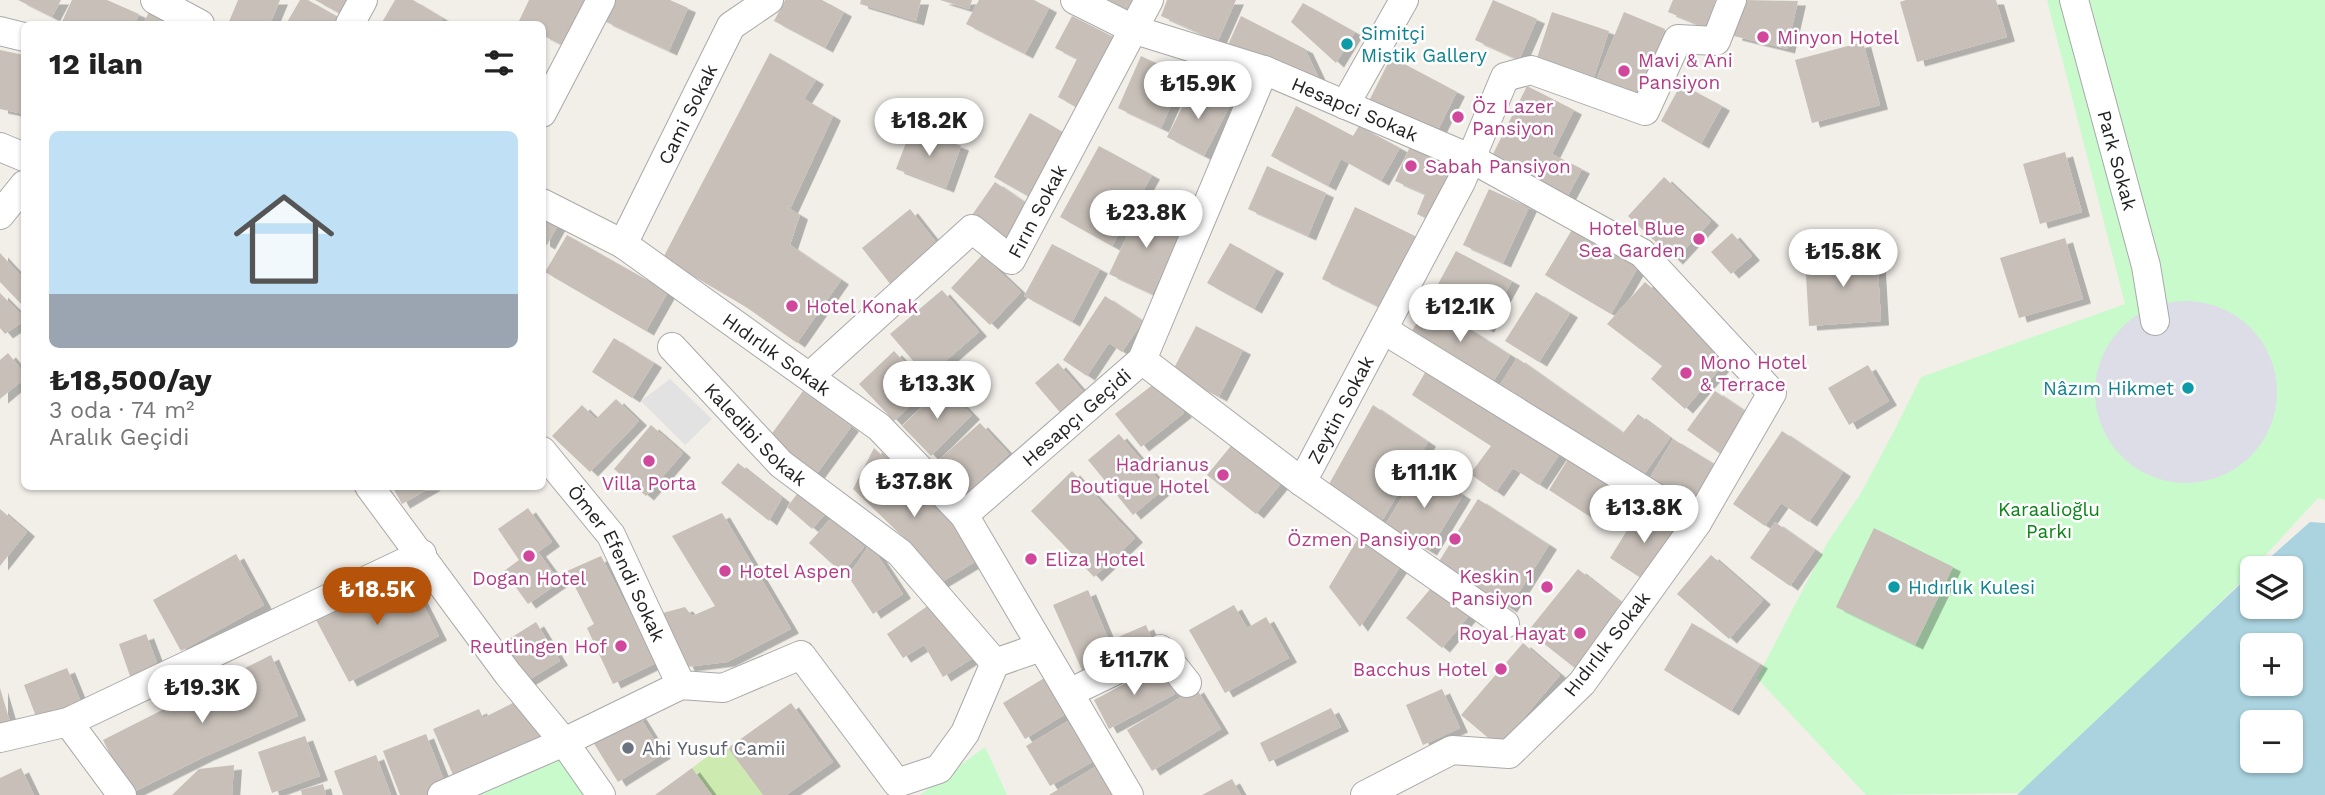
<!DOCTYPE html>
<html lang="tr">
<meta charset="utf-8">
<style>
body{margin:0;font-family:"Work Sans",sans-serif;background:#f6f6f6;color:#222;height:100vh;display:flex;flex-direction:column;font-size:26px;white-space:nowrap}
*{box-sizing:border-box;margin:0}
p{font-size:23px;color:#767676}
.icon{flex:none;width:38px;height:38px;fill:none;stroke:currentColor;stroke-width:2;stroke-linecap:round;stroke-linejoin:round}
.map{position:relative;flex:1;overflow:hidden}
.details{position:absolute;left:21px;top:21px;width:525px;height:469px;display:flex;flex-direction:column;background:#fff;border-radius:10px;box-shadow:0 2px 5px #0004}
.details>*{flex:none}
.buttons{position:absolute;left:2240px;top:556px;display:grid;gap:14px}
.buttons a{display:grid;place-items:center;width:63px;height:63px;border-radius:10px;background:#fff;box-shadow:0 2px 5px #0004;font-size:35px}
.price{position:absolute;translate:-50% -60px;padding:0 16px;border-radius:24px;background:#fff;color:#222;font-size:23px;line-height:46px;filter:drop-shadow(0 2px 4px #0008)}
.price::after{content:'';position:absolute;left:50%;top:42px;width:21px;height:16px;margin-left:-10px;background:inherit;clip-path:polygon(0 0,100% 0,50% 100%)}
.price.current{background:#b45309;color:#fff}
ul{padding:0;list-style:none}
li{display:grid;align-content:center;gap:14px;height:371px;padding:0 28px}
li span{display:grid;place-items:center;height:217px;border-radius:10px;color:#555}
li>.icon{margin-inline-start:auto}
span .icon{width:126px;height:126px;fill:#fffc;stroke-width:1}
li b{font-size:30px}
h2{display:flex;justify-content:space-between;align-items:center;height:84px;padding:0 28px;font-size:30px}
.map>svg:first-child{display:block}
</style>
<div class="map">
<svg width="2325" height="795" viewBox="0 0 2325 795">
<defs>
<filter id="shadow"><feDropShadow dx="8" dy="4.5" stdDeviation="0" flood-color="#0004"/></filter>
</defs>
<rect width="100%" height="100%" fill="#f2efe9"/>
<!-- grass -->
<path fill="#cdebb0" d="M725,743l3,5 35,47h-51l-20,-27z"/>
<!-- park -->
<g fill="#c8facc">
<path d="M2047,0h278v500l-7,-2 -79,86 -216,209 -157,2 -109,-117 70,-135 34,-50 33,-62 27,-54 204,-73z"/>
<path d="M985,747l22,48h-87z"/>
<path d="M563,751l28,44h-127z"/>
</g>
<!-- parking -->
<path fill="#e2e2e2" d="M670,379l42,40 -27,26 -44,-44z"/>
<!-- plaza -->
<circle fill="#dddde8" cx="2186" cy="392" r="91"/>
<!-- water -->
<path fill="#aad3df" fill-rule="evenodd" d="M2310,522l15,1v272h-308l235,-222v34h39v-38h-34zM2252,646h39v38h-39zM2252,723h39v38h-39z"/>
<!-- building -->
<g fill="#c7bfb8" filter="url(#shadow)">
<path d="M18,0h43l-9,17z"/>
<path d="M72,0h35l32,14 -4,10h-74z"/>
<path d="M238,0h42l-10,24h-42z"/>
<path d="M300,0h8l37,21 -2,3h-57z"/>
<path d="M315,0h40l-9,17z"/>
<path d="M395,0h18l30,18 -3,6h-59z"/>
<path d="M529,0h57l-24,45 -20,-10v-11l-24,-1z"/>
<path d="M613,0h57l18,8 -19,43 -65,-30z"/>
<path d="M785,0h37l22,12 -19,36 -51,-27z"/>
<path d="M861,0h60l-5,21 -56,-17z"/>
<path d="M940,0h32l-3,9z"/>
<path d="M979,0h55l15,8 -24,46 -59,-30z"/>
<path d="M1106,0h30l-5,11z"/>
<path d="M1167,0h69l-18,41 -57,-25z"/>
<path d="M1493,0l44,19 -18,41 -44,-20z"/>
<path d="M1673,0h43l-11,27 -37,-15z"/>
<path d="M1743,0l55,1 -11,48 -53,-13z"/>
<path d="M1906,0h90l11,37 -90,25 -17,-60z"/>
<path d="M1303,3l52,29 -19,31 -45,-41z"/>
<path d="M149,12l28,12h-34z"/>
<path d="M1552,12l57,19 -16,49 -57,-19z"/>
<path d="M1624,12l41,17 -28,71 -42,-17z"/>
<path d="M1072,16l49,25 -36,71 -27,-15 19,-38 -22,-11z"/>
<path d="M1241,16l64,33 16,34 -94,-36z"/>
<path d="M1863,42l17,63 -68,18 -17,-63z"/>
<path d="M0,50l24,5v59l-24,-5z"/>
<path d="M770,53l46,27 -12,19 29,17 -43,93 10,6 -10,30 51,35 -44,63 -51,-36 -83,-49z"/>
<path d="M1141,56l43,20 -23,52 -43,-20z"/>
<path d="M1391,57l66,35 -22,44 -66,-35z"/>
<path d="M1681,84l41,22 -21,38 -40,-23z"/>
<path d="M1193,86l37,19 -26,51 -37,-19z"/>
<path d="M1527,86l47,24 -22,44 30,15 -18,34 -76,-39z"/>
<path d="M1296,106l57,30 6,-10 41,22 -19,33 -40,-22 -13,27 -57,-30z"/>
<path d="M1030,113l39,23 -36,63 -39,-22z"/>
<path d="M912,127l49,19 -15,42 -50,-19z"/>
<path d="M1411,144l45,19 -25,58 -14,-7 8,-20 -30,-13z"/>
<path d="M1099,146l53,29 -40,71 -52,-29z"/>
<path d="M2065,152l17,60 -42,12 -17,-60z"/>
<path d="M1267,166l59,27 -18,43 -60,-27z"/>
<path d="M1664,177l47,44 -36,39 -47,-44z"/>
<path d="M995,182l35,24 -24,37 -36,-25z"/>
<path d="M1489,189l40,18 -26,56 -40,-18z"/>
<path d="M1141,206l43,21 -32,67 -43,-20z"/>
<path d="M1355,207l60,29 -34,72 -59,-29z"/>
<path d="M910,209l29,37 -48,39 -29,-37z"/>
<path d="M542,216l16,9 -11,20 -5,-3z"/>
<path d="M1573,228l65,39 -27,47 -66,-39z"/>
<path d="M1732,233l20,23 -21,18 -20,-22z"/>
<path d="M567,235l101,57 -22,39 -101,-59z"/>
<path d="M2065,238l18,61 -64,19 -19,-60z"/>
<path d="M1230,243l46,26 -22,40 -47,-26z"/>
<path d="M1052,244l48,25 -28,53 -48,-26z"/>
<path d="M1456,251l56,30 -26,47 -55,-31z"/>
<path d="M0,253l24,26 -2,26 -22,-23z"/>
<path d="M1877,253l4,68 -72,5 -4,-68z"/>
<path d="M982,255l39,37 -31,33 -39,-37z"/>
<path d="M1645,282l85,75 -45,52 -34,-30 11,-13 -55,-42z"/>
<path d="M942,290l37,42 -52,45 -37,-43z"/>
<path d="M1536,292l34,21 -31,49 -34,-21z"/>
<path d="M0,293l24,24v4l-19,13 -5,-6z"/>
<path d="M1105,296l38,25 -21,31 -13,-9 -22,33 -24,-16z"/>
<path d="M1429,303l81,52 -19,30 -81,-51z"/>
<path d="M1196,326l47,24 -24,47 -47,-25z"/>
<path d="M614,338l40,25 -22,35 -40,-26z"/>
<path d="M894,351l35,37 -35,33 -35,-37z"/>
<path d="M8,353l16,20v6l-24,20v-39z"/>
<path d="M1517,358l106,75 15,-19 32,24 -30,42 -142,-92z"/>
<path d="M1058,363l28,32 -23,21 -28,-33z"/>
<path d="M1430,364l129,91 -20,30 -26,-17 -17,24 -26,-18 21,-28 -79,-51z"/>
<path d="M1868,365l21,36 -40,24 -21,-37z"/>
<path d="M1159,380l25,33 -43,34 -26,-33z"/>
<path d="M944,386l28,29 -41,41 -29,-30z"/>
<path d="M803,391l48,36 -38,52 -48,-36z"/>
<path d="M1715,391l39,26 -28,41 -39,-28z"/>
<path d="M616,399l23,22 -49,51 -38,-36 30,-31 14,14z"/>
<path d="M1373,405l55,37 -49,84 -56,-31z"/>
<path d="M980,423l29,31 -46,42 -29,-32z"/>
<path d="M651,425l32,28 -37,43 -32,-27z"/>
<path d="M1782,431l61,41 -34,50 -28,-19 -16,23 -32,-22z"/>
<path d="M1119,434l46,54 -32,27 -45,-55z"/>
<path d="M1673,439l46,28 -25,42 -46,-28z"/>
<path d="M1235,441l48,40 -27,33 -49,-39z"/>
<path d="M874,448l74,68 27,46 -42,25 -30,-50 -50,-48z"/>
<path d="M1568,459l47,31 -20,30 -46,-30z"/>
<path d="M738,463l44,35 -13,23 -48,-38z"/>
<path d="M1420,468l43,27 -34,56 -44,-26z"/>
<path d="M1072,471l63,67 -41,39 -63,-66z"/>
<path d="M392,486h41l-31,18z"/>
<path d="M801,489l26,23 -15,17 -25,-22z"/>
<path d="M1478,499l71,46 -40,63 -71,-45z"/>
<path d="M528,508l24,34 -14,10 22,30 -32,22 -24,-33 15,-11 -21,-31z"/>
<path d="M1641,508l37,24 -31,50 -37,-24z"/>
<path d="M0,509l27,23 -27,34z"/>
<path d="M722,513l69,116 -64,33 -40,5 -28,-53 26,-7 7,9 23,-10 -43,-70z"/>
<path d="M831,518l33,29 -22,26 -33,-30z"/>
<path d="M1775,522l40,28 -25,36 -40,-28z"/>
<path d="M1874,528l79,39 -38,78 -79,-38z"/>
<path d="M1360,535l40,32 -40,60 -31,-40z"/>
<path d="M870,544l33,50 -30,20 -25,-38z"/>
<path d="M236,554l28,51 -83,46 -28,-51z"/>
<path d="M1711,555l52,45 -34,39 -52,-45z"/>
<path d="M601,556l55,107 -43,21 -26,-56 7,-4 -27,-53z"/>
<path d="M1578,569l47,37 -49,63 -48,-38z"/>
<path d="M406,571l33,65 -90,46 -34,-64z"/>
<path d="M1436,582l36,30 -30,36 -36,-30z"/>
<path d="M1088,590l21,51 37,-16 9,21 -70,31 -32,-72z"/>
<path d="M932,603l44,53 -33,21 -19,-32 -21,13 -16,-24z"/>
<path d="M1234,605l13,23 19,-11 23,41 -64,35 -36,-63z"/>
<path d="M536,622l24,39 -38,23 -24,-38z"/>
<path d="M1692,623l68,41 -29,47 -67,-41z"/>
<path d="M146,634l13,34 -28,11 -12,-35z"/>
<path d="M1523,643l37,32 -61,72 -38,-32z"/>
<path d="M271,655l27,61 -92,40 -76,38 -27,-54z"/>
<path d="M1160,665l15,29 -66,35 -15,-29z"/>
<path d="M67,668l15,37 -44,17 -14,-37z"/>
<path d="M1046,677l21,36 -42,26 -22,-36z"/>
<path d="M0,688l10,34 -10,3z"/>
<path d="M1196,688l25,41 -69,42 -25,-41z"/>
<path d="M1442,689l18,39 -37,17 -17,-40z"/>
<path d="M523,698l28,39 -94,47 -24,-55 46,-20 4,9z"/>
<path d="M791,703l42,59 -47,33h-23l-35,-47z"/>
<path d="M1331,708l10,19 -72,35 -9,-19z"/>
<path d="M638,714l25,40 -45,28 -25,-40z"/>
<path d="M1075,717l24,41 -49,28 -24,-40z"/>
<path d="M426,734l21,54 -19,7h-28l-17,-44z"/>
<path d="M305,736l15,40 -48,17 -14,-41z"/>
<path d="M376,755l15,40h-48l-9,-24z"/>
<path d="M234,765l-2,30h-60l27,-26z"/>
<path d="M1098,765l18,30h-67z"/>
<path d="M21,768l13,27h-34v-17z"/>
<path d="M692,768l20,27h-57z"/>
<path d="M1232,779l9,16h-39z"/>
<path d="M323,784l3,11h-24l-1,-5z"/>
</g>
<g fill="none" stroke-linecap="round" stroke-linejoin="round">
<defs>
<g id="minor">
<path d="M155,0l45,24"/>
<path id="s1" d="M1075,0l60,30 129,40 208,89 170,94 130,140 -75,130 -115,160 -73,71 -57,-4 -87,45"/>
<path id="s2" d="M2074,0l72,266 9,55"/>
<path d="M350,24l13,-24"/>
<path d="M0,31l24,6"/>
<path d="M1345,105l59,-105"/>
<path d="M542,113l59,-113"/>
<path d="M0,147l24,10"/>
<path id="s3" d="M542,203l81,41 256,183 85,88 165,280"/>
<path d="M0,215l24,-30"/>
<path id="s4" d="M623,244l108,-218 38,-26"/>
<path d="M1384,330l313,193"/>
<path id="s5" d="M672,347l109,117 119,89 95,110"/>
<path d="M1142,360l160,122 203,142"/>
<path id="s6" d="M810,376l162,-147 39,31 138,-260"/>
<path id="s7" d="M542,451l69,84 70,150"/>
<path id="s8" d="M1302,482l159,-300 44,-105 26,-7 114,41 33,-72 38,2 16,-41"/>
<path d="M369,486l139,188 56,68 37,53"/>
<path id="s9" d="M964,515l178,-155 122,-290"/>
<path d="M995,663l46,-16"/>
<path d="M1071,692l89,-43 27,34"/>
<path d="M68,722l54,73"/>
<path d="M0,738l68,-16 354,-168"/>
<path d="M442,795l122,-53 117,-57 42,3 78,-33 96,128 42,-14 26,-36 30,-70"/>
</g>
</defs>
<!-- minor casing -->
<use href="#minor" stroke="#a9a9a9" stroke-width="30"/>
<!-- minor -->
<use href="#minor" stroke="#fff" stroke-width="28"/>
</g>
<!-- markers -->
<g fill="#d1479c" stroke="#fff" stroke-width="2.5">
<circle cx="1763" cy="37" r="7"/>
<circle cx="1624" cy="71" r="7"/>
<circle cx="1458" cy="117" r="7"/>
<circle cx="1411" cy="166" r="7"/>
<circle cx="1699" cy="239" r="7"/>
<circle cx="792" cy="306" r="7"/>
<circle cx="1686" cy="373" r="7"/>
<circle cx="649" cy="461" r="7"/>
<circle cx="1223" cy="475" r="7"/>
<circle cx="1455" cy="539" r="7"/>
<circle cx="529" cy="556" r="7"/>
<circle cx="1031" cy="559" r="7"/>
<circle cx="725" cy="571" r="7"/>
<circle cx="1547" cy="587" r="7"/>
<circle cx="1580" cy="633" r="7"/>
<circle cx="621" cy="646" r="7"/>
<circle cx="1501" cy="669" r="7"/>
</g>
<g fill="#0f9aa8" stroke="#fff" stroke-width="2.5">
<circle cx="1347" cy="44" r="7"/>
<circle cx="2188" cy="388" r="7"/>
<circle cx="1894" cy="587" r="7"/>
</g>
<circle fill="#6b7280" stroke="#fff" stroke-width="2.5" cx="628" cy="748" r="7"/>
<g text-anchor="middle" dominant-baseline="central" stroke-width="5" stroke-linejoin="round" paint-order="stroke">
<!-- culture labels -->
<g font-size="19" fill="#0d838f" stroke="#fff" text-anchor="start">
<text x="1361" y="33">Simitçi<tspan x="1361" dy="22">Mistik Gallery</tspan></text>
<text x="2174" y="388" text-anchor="end">Nâzım Hikmet</text>
<text x="1908" y="587">Hıdırlık Kulesi</text>
</g>
<!-- hotel labels -->
<g font-size="19" fill="#b23c85" stroke="#fff" text-anchor="start">
<text x="1777" y="37">Minyon Hotel</text>
<text x="1638" y="60">Mavi &amp; Ani<tspan x="1638" dy="22">Pansiyon</tspan></text>
<text x="1472" y="106">Öz Lazer<tspan x="1472" dy="22">Pansiyon</tspan></text>
<text x="1425" y="166">Sabah Pansiyon</text>
<text x="1685" y="228" text-anchor="end">Hotel Blue<tspan x="1685" dy="22">Sea Garden</tspan></text>
<text x="806" y="306">Hotel Konak</text>
<text x="1700" y="362">Mono Hotel<tspan x="1700" dy="22">&amp; Terrace</tspan></text>
<text x="1209" y="464" text-anchor="end">Hadrianus<tspan x="1209" dy="22">Boutique Hotel</tspan></text>
<text x="649" y="483" text-anchor="middle">Villa Porta</text>
<text x="1441" y="539" text-anchor="end">Özmen Pansiyon</text>
<text x="1045" y="559">Eliza Hotel</text>
<text x="739" y="571">Hotel Aspen</text>
<text x="1533" y="576" text-anchor="end">Keskin 1<tspan x="1533" dy="22">Pansiyon</tspan></text>
<text x="529" y="578" text-anchor="middle">Dogan Hotel</text>
<text x="1566" y="633" text-anchor="end">Royal Hayat</text>
<text x="607" y="646" text-anchor="end">Reutlingen Hof</text>
<text x="1487" y="669" text-anchor="end">Bacchus Hotel</text>
</g>
<!-- street labels -->
<g font-size="19" fill="#222" stroke="#fff">
<text stroke="none"><textPath href="#s1" startOffset="301">Hesapci Sokak</textPath></text>
<text stroke="none"><textPath href="#s4" startOffset="145">Cami Sokak</textPath></text>
<text stroke="none"><textPath href="#s2" startOffset="166">Park Sokak</textPath></text>
<text stroke="none"><textPath href="#s6" startOffset="324">Fırın Sokak</textPath></text>
<text stroke="none"><textPath href="#s3" startOffset="280">Hıdırlık Sokak</textPath></text>
<text stroke="none"><textPath href="#s8" startOffset="82">Zeytin Sokak</textPath></text>
<text stroke="none"><textPath href="#s9" startOffset="149">Hesapçı Geçidi</textPath></text>
<text stroke="none"><textPath href="#s5" startOffset="121">Kaledibi Sokak</textPath></text>
<text stroke="none"><textPath href="#s7" startOffset="136">Ömer Efendi Sokak</textPath></text>
<text transform="translate(1607 644) rotate(-52)">Hıdırlık Sokak</text>
</g>
<!-- park labels -->
<g font-size="19" fill="#0c8416" stroke="#fff">
<text x="2049" y="509">Karaalioğlu<tspan x="2049" dy="22">Parkı</tspan></text>
</g>
<!-- worship labels -->
<g font-size="19" fill="#5b616d" stroke="#fff" text-anchor="start">
<text x="642" y="748">Ahi Yusuf Camii</text>
</g>
</g>
</svg>
<div class="buttons">
<a><svg class="icon" aria-label="layers" viewBox="0 0 24 24"><path d="M12 4l9 5-9 5-9-5zM3 14l9 5 9-5"/></svg></a>
<a>+</a>
<a>−</a>
</div>
<b class="price" style="left:1198px;top:121px">₺15.9K</b>
<b class="price" style="left:929px;top:158px">₺18.2K</b>
<b class="price" style="left:1146px;top:250px">₺23.8K</b>
<b class="price" style="left:1843px;top:289px">₺15.8K</b>
<b class="price" style="left:1460px;top:344px">₺12.1K</b>
<b class="price" style="left:937px;top:421px">₺13.3K</b>
<b class="price" style="left:1424px;top:510px">₺11.1K</b>
<b class="price" style="left:914px;top:519px">₺37.8K</b>
<b class="price" style="left:1644px;top:545px">₺13.8K</b>
<b class="price current" style="left:377px;top:627px">₺18.5K</b>
<b class="price" style="left:1134px;top:697px">₺11.7K</b>
<b class="price" style="left:202px;top:725px">₺19.3K</b>
<section class="details">
<h2>12 ilan<svg class="icon" aria-label="filters" viewBox="0 0 24 24"><path d="M4 7h16M4 17h16"/><circle cx="9" cy="7" r="2"/><circle cx="15" cy="17" r="2"/></svg></h2>
<ul>
<li><span style="background:linear-gradient(#bfe0f5 75%,#9aa5b1 0)"><svg class="icon" aria-label="home" viewBox="0 0 24 24"><path d="M3 11l9-7 9 7M6 9v11h12V9"/></svg></span><div><b>₺18,500/ay</b><p>3 oda · 74 m²</p><p>Aralık Geçidi</p></div></li>
</ul>
</section>
</div>
